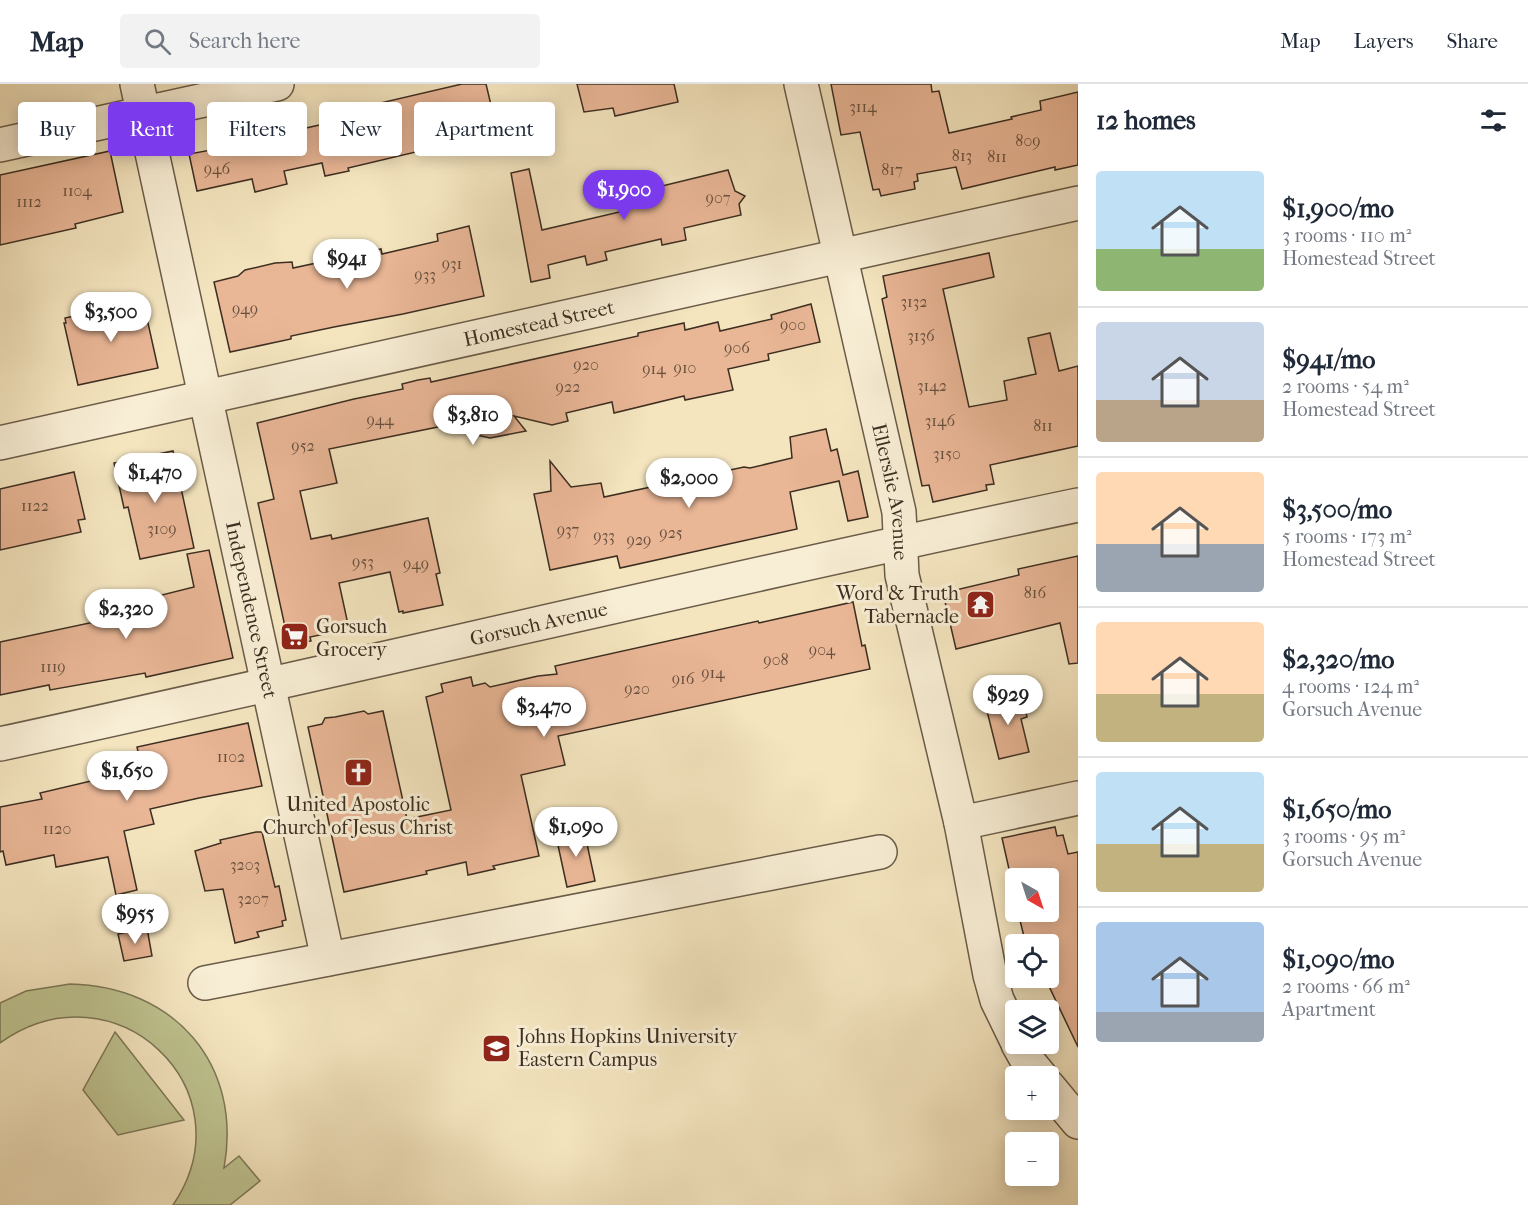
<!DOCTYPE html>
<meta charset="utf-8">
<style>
body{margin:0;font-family:"IM FELL French Canon",serif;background:#f2f2f3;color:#1f2937;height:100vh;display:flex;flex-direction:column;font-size:22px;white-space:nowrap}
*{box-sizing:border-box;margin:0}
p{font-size:20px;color:#747a83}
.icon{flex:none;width:33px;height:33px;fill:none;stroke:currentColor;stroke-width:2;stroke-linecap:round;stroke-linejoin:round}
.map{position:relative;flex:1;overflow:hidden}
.sheet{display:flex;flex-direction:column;background:#fff;width:450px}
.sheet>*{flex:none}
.banner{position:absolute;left:18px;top:18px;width:570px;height:54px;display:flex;gap:12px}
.needle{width:39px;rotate:141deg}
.buttons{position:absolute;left:1005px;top:784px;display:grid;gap:12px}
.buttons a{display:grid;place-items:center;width:54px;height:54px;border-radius:6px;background:#fff;box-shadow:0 3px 15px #0003;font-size:30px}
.price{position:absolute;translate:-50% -51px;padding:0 14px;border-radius:21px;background:#fff;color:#222;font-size:20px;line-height:39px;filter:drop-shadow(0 2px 3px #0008)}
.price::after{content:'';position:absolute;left:50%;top:36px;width:18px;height:14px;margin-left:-9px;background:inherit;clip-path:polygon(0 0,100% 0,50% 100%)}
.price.active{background:#7c3aed;color:#fff}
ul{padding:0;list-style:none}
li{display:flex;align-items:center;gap:18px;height:150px;padding:0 18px}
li+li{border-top:2px solid #e0e1e3}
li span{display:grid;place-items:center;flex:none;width:168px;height:120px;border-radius:6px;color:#555}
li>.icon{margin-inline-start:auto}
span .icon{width:72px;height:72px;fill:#fffc;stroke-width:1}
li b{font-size:26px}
h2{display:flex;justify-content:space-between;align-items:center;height:72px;padding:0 18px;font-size:26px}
.chip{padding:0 21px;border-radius:6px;background:#fff;box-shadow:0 3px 15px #0003;font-size:21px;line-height:54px}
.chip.active{background:#7c3aed;color:#fff}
header{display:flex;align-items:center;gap:36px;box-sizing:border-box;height:84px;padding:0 30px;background:#fff;border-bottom:2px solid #e0e1e3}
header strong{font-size:28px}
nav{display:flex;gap:33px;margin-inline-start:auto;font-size:21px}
.search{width:420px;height:54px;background:#f2f2f3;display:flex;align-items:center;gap:15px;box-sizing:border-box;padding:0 21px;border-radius:6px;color:#747a83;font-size:22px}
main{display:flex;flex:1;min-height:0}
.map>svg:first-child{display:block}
</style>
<header>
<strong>Map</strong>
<div class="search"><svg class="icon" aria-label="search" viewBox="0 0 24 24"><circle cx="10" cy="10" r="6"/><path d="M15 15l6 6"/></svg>Search here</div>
<nav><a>Map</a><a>Layers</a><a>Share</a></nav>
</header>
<main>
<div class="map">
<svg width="1078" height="1121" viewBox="0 0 1078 1121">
<rect width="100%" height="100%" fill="#f4e5bf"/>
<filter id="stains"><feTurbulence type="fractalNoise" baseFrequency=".00333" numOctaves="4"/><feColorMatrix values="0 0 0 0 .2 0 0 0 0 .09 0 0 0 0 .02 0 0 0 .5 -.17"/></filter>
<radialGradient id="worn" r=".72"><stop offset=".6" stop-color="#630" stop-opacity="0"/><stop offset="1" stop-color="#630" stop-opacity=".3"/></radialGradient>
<!-- green -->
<g fill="#bec390" stroke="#7d7858" stroke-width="1.5">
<path d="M70,900c104,2 173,80 154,184l15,-12 21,25 -30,24h-57c78,-115 -58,-244 -173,-162v-40l26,-12z"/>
<path d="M115,948l69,88 -66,15 -35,-45z"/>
</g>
<!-- building -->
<g fill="#e9b696" stroke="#3c2e21" stroke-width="1.5">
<path d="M462,0h24l10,42 -60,15 1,6 -89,21 1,3 -24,5 -3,-13 -38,8 3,13 -32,8 -3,-13 -55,12 -8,-37 55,-10 -2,-9 31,-8 2,8 71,-16v-8z"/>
<path d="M577,0h97l4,18 -63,14 -2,-8 -29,4z"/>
<path d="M831,0h100l1,8 7,-1 10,42 63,-14 -1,-2 30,-7 -1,-9 38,-9v73l-23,5v-3l-93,22 -6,-22 -39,7 1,7 -4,1 1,7 -34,7 -2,-7 -6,1 -13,-58 -19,3z"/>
<path d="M110,67l13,61 -48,12 1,4 -76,17v-70z"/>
<path d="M529,85l13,61 86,-20 -2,-5 5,-1 -2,-10 99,-24 7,21 10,5 -6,8 2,11 -57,13 2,12 -24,5 -1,-6 -56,13 2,8 -20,5 -2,-9 -37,9 2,13 -19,4 -20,-109z"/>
<path d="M469,142l15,70 -81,18 -69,13 -43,9v3l-61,13 -16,-70 24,-6 7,-6 30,-7 17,-1 1,6 28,-6 9,-7 31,-7 1,5 19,-4 1,5 56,-13 -1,-7z"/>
<path d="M989,169l5,24 -51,12 26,118 38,-7 -3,-19 32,-7 -8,-36 22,-5 9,38 19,-5v80l-88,19 4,19 -8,1 1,5 -54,12 -4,-17 -7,1 -40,-187 5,-2 -4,-21z"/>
<path d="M141,217l1,5 2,-1 14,63 -80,17 -14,-62h2l-1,-5z"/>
<path d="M811,220l9,38 -52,12 1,6 -41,9 5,21 -48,10 -1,-4 -70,17 -2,-11 -46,11 2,8 -16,4 -38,-9 12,15 -36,7 -41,-9 -1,-4 -119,24 8,34 -37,8 11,48 20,-4 1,4 96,-21 12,55 -4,1 7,31 -40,8v-2l-4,1 -9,-40 -51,11 10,46 -39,8 1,4 -22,4 -31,-142 16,-4 -17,-76 97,-24 49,-10 -1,-5 16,-4 12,-2 1,4 207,-46v-3l46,-10 1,7 33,-8 2,9 52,-12 -1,-4z"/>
<path d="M826,345l5,22 6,-2 6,26 15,-4 10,46 -20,4 -9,-40 -49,11 7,37 -177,39 -3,-12 -67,14 -16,-76 17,-3 -1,-30 21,26 30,-4 3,14 140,-30 6,1 42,-10 -2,-21z"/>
<path d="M173,367l21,97 -54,11 -12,-52 -4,1 -10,-45z"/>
<path d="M74,388l11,47 -7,1 3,12 -81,18v-61z"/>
<path d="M209,466l24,108 -87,19 -1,-4 -95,17 -1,-5 -49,10v-53l132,-28 -2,-11 64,-16 -7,-33z"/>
<path d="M1078,472v107l-9,1 -9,-41 -104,26 -13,-56 76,-18 -1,-6z"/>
<path d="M853,518l9,44 3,-1 5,24 -312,67 7,29 -44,10 18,81 -46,10 2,3 -27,6 -2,-13 -40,9 1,3 -83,18 -36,-165 14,-3 3,-6 10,-1 29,-6 4,3 15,-3 24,108 44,-9 -25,-113 17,-5 -2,-8 30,-7 2,9 12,-3 5,4 48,-11 19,-2 -2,-8 203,-45 1,2z"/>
<path d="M1022,611l5,22 -6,2 8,33 -30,7 -14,-56z"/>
<path d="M248,639l14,63 -63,12 -49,11 4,15 -30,7 13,59 -21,5 -8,-38 -52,10 -2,-12 -48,10 -3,-14 -3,1v-45l42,-8 -2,-6 102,-24 -5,-22z"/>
<path d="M1055,743l2,9 6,-1 5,19 10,-2v195l-33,-69h3v-33h-22l-8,-33h30v-33h-32v21l-14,-62z"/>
<path d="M584,746l11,51 -28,6 -11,-51z"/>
<path d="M256,748h6l13,55 4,-1 7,34 -4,1 1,5 -26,6 2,5 -24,6 -12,-54 -18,2 -10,-40 26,-8 -1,-3z"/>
<path d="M147,844l5,28 -28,5 -6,-27z"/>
</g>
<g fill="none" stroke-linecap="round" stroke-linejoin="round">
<defs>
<g id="minor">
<path id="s1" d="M137,0l191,875"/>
<path id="s2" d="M801,0l98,428 3,63 59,248 29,152 7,25 19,39"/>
<path d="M0,61l277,-61"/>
<path id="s3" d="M0,359l1078,-240"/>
<path id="s4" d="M0,660c360,-78 718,-164 1078,-239"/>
<path d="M961,739l117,-25"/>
<path d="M205,899l675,-131"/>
<path d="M1018,960l9,16 14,17"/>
<path d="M1048,1002l30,36"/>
</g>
</defs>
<!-- minor casing -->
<use href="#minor" stroke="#6a5c48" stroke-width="36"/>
<!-- minor -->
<use href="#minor" stroke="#f8eed5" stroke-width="33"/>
</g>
<!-- icons -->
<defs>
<symbol id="temple-square" viewBox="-11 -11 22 22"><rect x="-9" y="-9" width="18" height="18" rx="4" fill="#8f2418" stroke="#f8eed5"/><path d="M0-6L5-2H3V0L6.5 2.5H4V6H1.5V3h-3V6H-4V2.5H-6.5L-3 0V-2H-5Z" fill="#fff"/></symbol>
<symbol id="supermarket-square" viewBox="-11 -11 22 22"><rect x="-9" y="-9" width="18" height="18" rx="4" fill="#8f2418" stroke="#f8eed5"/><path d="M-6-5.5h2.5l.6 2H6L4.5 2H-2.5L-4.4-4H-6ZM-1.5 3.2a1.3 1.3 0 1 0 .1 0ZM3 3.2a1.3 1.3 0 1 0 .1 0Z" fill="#fff"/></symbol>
<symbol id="church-square" viewBox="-11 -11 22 22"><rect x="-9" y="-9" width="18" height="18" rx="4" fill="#8f2418" stroke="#f8eed5"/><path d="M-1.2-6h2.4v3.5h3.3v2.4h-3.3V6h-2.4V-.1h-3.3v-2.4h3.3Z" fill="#fff"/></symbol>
<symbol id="university-square" viewBox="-11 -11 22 22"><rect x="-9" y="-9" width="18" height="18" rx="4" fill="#8f2418" stroke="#f8eed5"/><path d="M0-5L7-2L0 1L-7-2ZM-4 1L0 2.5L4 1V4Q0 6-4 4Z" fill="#fff"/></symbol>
</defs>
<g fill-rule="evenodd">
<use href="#temple-square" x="964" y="504" width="33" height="33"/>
<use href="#supermarket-square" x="278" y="536" width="33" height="33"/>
<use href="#church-square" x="342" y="672" width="33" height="33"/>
<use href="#university-square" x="480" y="948" width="33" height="33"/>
</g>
<g text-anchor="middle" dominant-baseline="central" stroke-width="6" stroke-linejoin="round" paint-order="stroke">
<!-- number labels -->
<g font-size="16" fill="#67503e">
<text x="863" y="22">3114</text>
<text x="1028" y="56">809</text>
<text x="962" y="71">813</text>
<text x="997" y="72">811</text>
<text x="217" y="84">946</text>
<text x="892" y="85">817</text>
<text x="77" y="106">1104</text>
<text x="718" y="113">907</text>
<text x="29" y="117">1112</text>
<text x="452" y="179">931</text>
<text x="425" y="190">933</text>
<text x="914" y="217">3132</text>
<text x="245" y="224">949</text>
<text x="793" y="240">900</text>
<text x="921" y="251">3136</text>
<text x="737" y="263">906</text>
<text x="586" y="280">920</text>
<text x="685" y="283">910</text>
<text x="654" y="284">914</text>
<text x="932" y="301">3142</text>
<text x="568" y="302">922</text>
<text x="380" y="335">944</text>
<text x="940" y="336">3146</text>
<text x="1043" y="341">811</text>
<text x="303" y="361">952</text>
<text x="947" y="369">3150</text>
<text x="35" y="421">1122</text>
<text x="162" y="444">3109</text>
<text x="568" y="445">937</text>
<text x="671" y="448">925</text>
<text x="604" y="451">933</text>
<text x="639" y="455">929</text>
<text x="363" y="477">953</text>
<text x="416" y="479">949</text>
<text x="1035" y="508">816</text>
<text x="822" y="565">904</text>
<text x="776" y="575">908</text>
<text x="53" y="582">1119</text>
<text x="713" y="588">914</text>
<text x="683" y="594">916</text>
<text x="637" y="604">920</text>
<text x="231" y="672">1102</text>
<text x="57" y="744">1120</text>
<text x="245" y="780">3203</text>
<text x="253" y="814">3207</text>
</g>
<!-- street labels -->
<g font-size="20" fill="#3c2e21" stroke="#f8eed5">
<text stroke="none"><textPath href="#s3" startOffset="552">Homestead Street</textPath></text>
<text stroke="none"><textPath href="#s2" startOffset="418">Ellerslie Avenue</textPath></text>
<text stroke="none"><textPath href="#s1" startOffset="538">Independence Street</textPath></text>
<text stroke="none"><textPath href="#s4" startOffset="552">Gorsuch Avenue</textPath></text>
</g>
<!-- poi labels -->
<g font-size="20" fill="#3c2e21" stroke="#f8eed5" text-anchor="start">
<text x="959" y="509" text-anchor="end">Word &amp; Truth<tspan x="959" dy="23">Tabernacle</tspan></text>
<text x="316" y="542">Gorsuch<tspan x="316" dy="23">Grocery</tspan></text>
<text x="358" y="720" text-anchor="middle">United Apostolic<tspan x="358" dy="23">Church of Jesus Christ</tspan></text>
<text x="518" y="952">Johns Hopkins University<tspan x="518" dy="23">Eastern Campus</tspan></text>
</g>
</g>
<rect width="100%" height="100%" filter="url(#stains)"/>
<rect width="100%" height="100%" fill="url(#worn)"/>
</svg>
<div class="buttons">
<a><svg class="needle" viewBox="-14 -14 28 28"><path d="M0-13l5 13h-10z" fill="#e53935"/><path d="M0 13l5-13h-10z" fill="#747a83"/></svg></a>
<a><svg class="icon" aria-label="locate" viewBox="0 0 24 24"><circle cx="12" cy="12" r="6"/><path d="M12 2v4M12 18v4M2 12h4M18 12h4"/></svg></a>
<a><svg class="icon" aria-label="layers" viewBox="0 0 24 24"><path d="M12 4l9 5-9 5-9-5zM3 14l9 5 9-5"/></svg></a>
<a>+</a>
<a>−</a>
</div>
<b class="price active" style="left:624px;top:137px">$1,900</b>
<b class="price" style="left:347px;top:206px">$941</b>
<b class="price" style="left:111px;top:259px">$3,500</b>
<b class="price" style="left:473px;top:362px">$3,810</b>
<b class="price" style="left:155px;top:420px">$1,470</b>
<b class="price" style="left:689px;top:425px">$2,000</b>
<b class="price" style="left:126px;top:556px">$2,320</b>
<b class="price" style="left:1008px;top:642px">$929</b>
<b class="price" style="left:544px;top:654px">$3,470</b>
<b class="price" style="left:127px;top:718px">$1,650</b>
<b class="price" style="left:576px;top:774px">$1,090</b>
<b class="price" style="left:135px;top:861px">$955</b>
<div class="banner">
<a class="chip">Buy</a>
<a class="chip active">Rent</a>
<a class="chip">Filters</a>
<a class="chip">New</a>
<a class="chip">Apartment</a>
</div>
</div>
<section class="sheet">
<h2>12 homes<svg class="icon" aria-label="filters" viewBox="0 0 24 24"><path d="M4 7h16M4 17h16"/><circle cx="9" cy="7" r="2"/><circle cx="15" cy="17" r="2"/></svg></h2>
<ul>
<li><span style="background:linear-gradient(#bfe0f5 65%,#8fb573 0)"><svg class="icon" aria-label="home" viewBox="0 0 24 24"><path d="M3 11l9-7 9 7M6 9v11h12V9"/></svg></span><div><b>$1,900/mo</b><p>3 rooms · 110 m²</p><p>Homestead Street</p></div></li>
<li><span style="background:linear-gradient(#c9d6e8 65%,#b9a48a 0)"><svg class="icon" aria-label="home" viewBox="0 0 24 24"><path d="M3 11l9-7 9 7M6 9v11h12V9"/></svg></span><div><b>$941/mo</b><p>2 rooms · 54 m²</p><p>Homestead Street</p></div></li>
<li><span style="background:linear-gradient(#ffd9b3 60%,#9aa5b1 0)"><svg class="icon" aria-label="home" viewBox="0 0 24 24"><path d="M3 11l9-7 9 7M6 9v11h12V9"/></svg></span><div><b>$3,500/mo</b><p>5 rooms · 173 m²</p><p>Homestead Street</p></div></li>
<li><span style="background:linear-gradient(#ffd9b3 60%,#c2b280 0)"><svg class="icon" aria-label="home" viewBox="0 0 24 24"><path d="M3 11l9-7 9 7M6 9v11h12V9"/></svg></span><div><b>$2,320/mo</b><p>4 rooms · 124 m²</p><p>Gorsuch Avenue</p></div></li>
<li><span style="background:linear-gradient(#bfe0f5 60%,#c2b280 0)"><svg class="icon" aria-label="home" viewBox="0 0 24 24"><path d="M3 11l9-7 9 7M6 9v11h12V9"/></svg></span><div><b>$1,650/mo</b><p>3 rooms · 95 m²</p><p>Gorsuch Avenue</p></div></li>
<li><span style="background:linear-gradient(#a9c7e8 75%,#9aa5b1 0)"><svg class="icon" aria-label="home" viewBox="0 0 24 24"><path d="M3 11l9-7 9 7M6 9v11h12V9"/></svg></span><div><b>$1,090/mo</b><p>2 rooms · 66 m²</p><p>Apartment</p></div></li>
</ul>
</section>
</main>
